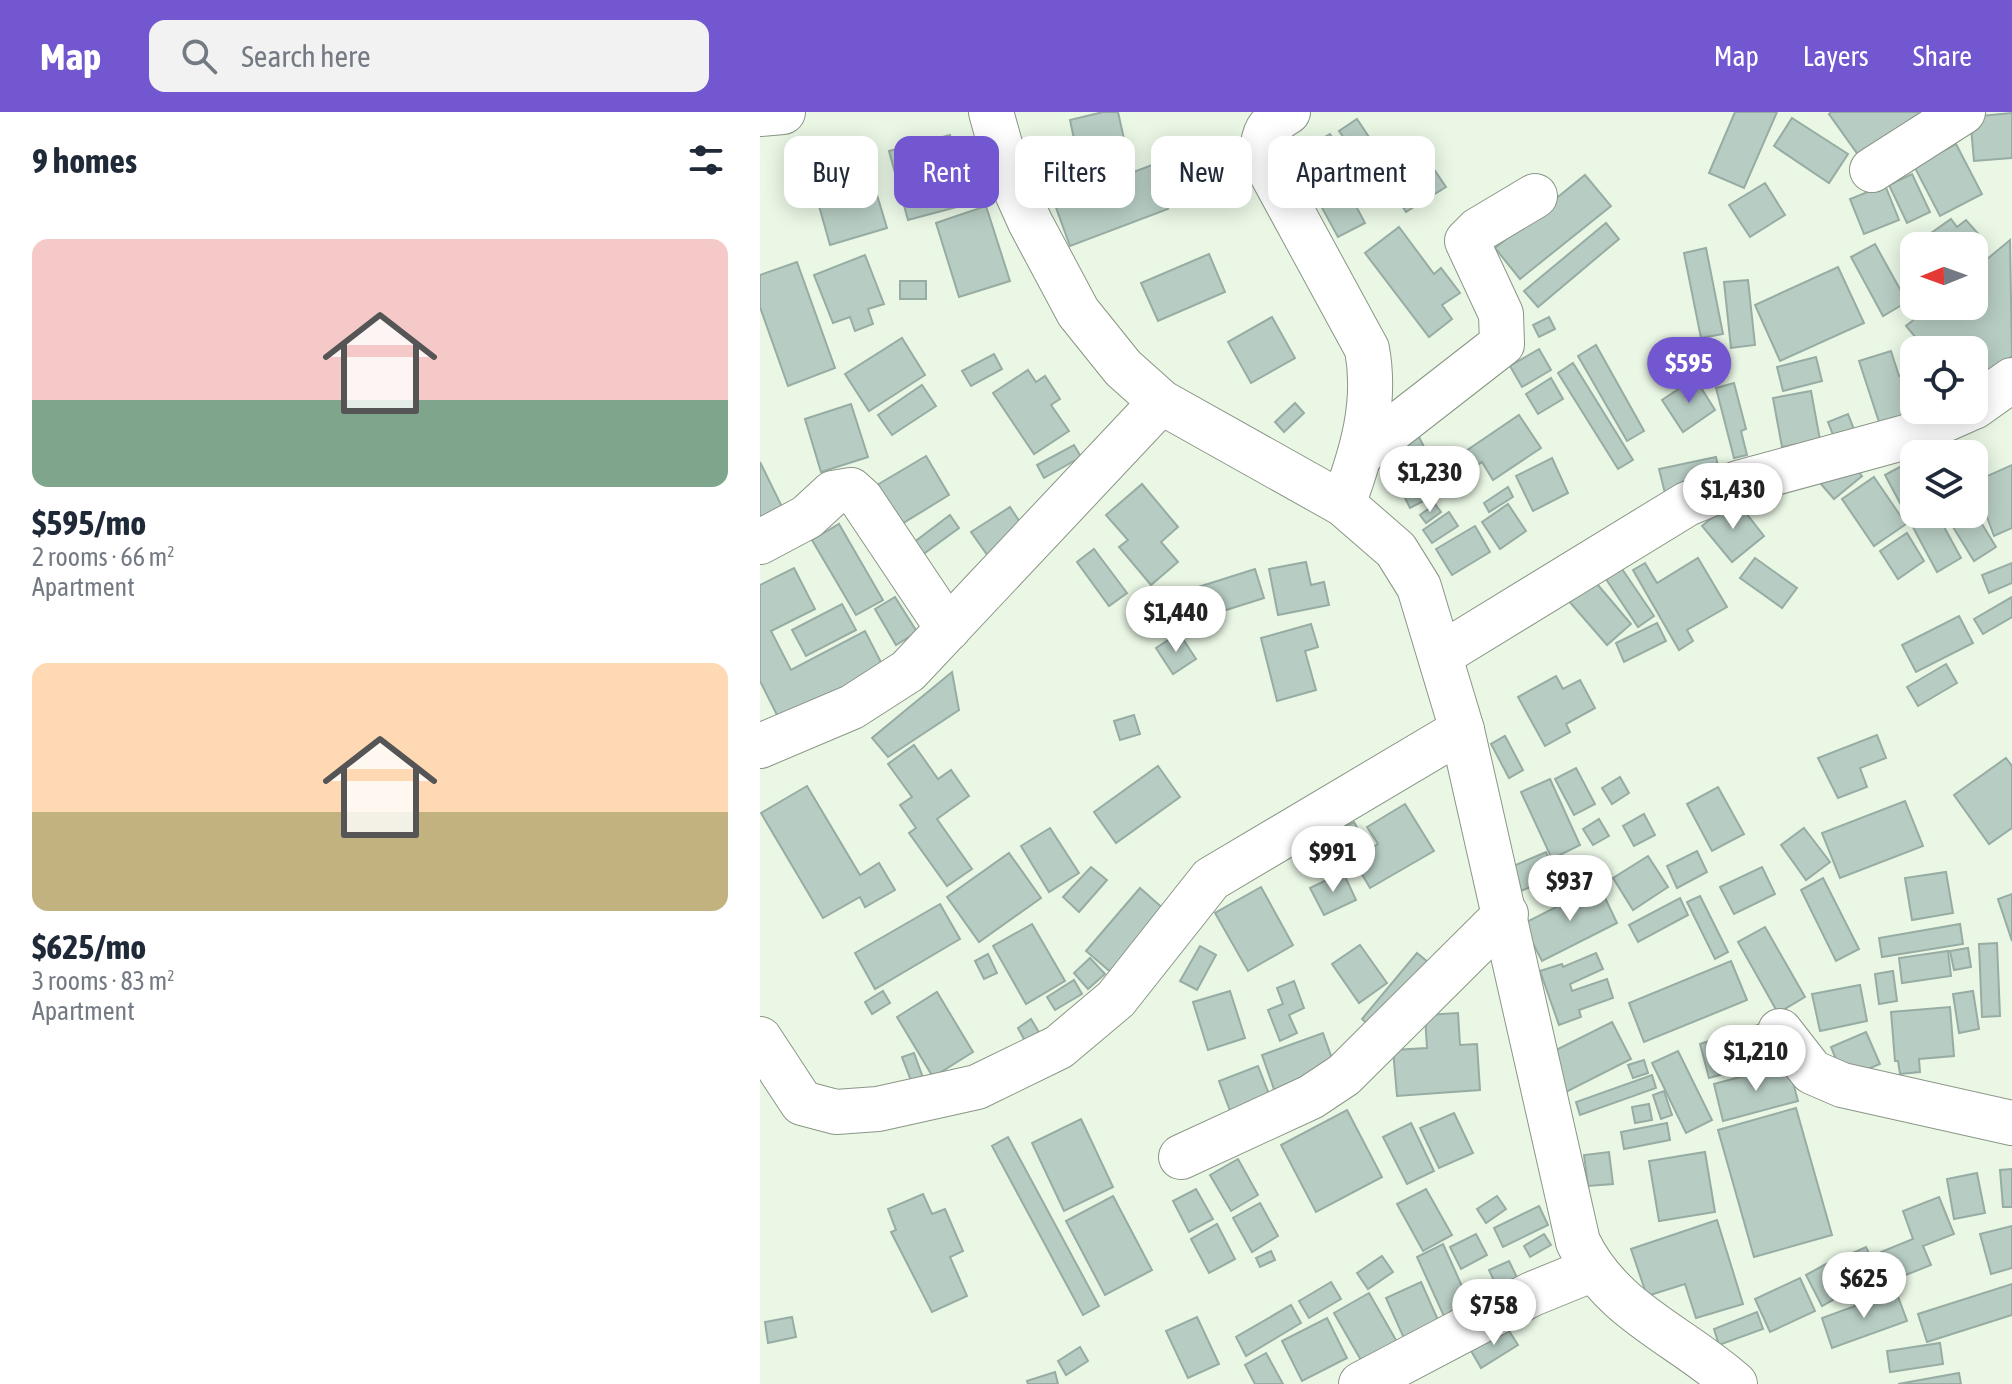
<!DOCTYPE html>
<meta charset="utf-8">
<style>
body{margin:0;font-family:"Asap Condensed",sans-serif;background:#f2f2f3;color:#1f2937;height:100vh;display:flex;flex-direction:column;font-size:30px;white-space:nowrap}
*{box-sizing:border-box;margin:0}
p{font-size:26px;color:#747a83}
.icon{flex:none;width:44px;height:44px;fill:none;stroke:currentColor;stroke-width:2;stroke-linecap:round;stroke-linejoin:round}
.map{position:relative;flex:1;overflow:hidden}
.sheet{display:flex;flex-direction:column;background:#fff;width:760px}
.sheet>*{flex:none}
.banner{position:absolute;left:24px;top:24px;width:760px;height:72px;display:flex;gap:16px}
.needle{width:52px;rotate:269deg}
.controls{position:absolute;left:1140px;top:120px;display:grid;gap:16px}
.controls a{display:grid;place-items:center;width:88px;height:88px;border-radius:16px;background:#fff;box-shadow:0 4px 20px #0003;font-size:40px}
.price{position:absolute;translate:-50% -68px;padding:0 18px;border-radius:28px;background:#fff;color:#222;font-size:26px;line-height:52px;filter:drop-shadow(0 2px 4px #0008)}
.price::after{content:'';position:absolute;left:50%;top:48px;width:24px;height:18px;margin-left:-12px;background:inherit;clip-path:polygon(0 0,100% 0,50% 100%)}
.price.current{background:#7257d1;color:#fff}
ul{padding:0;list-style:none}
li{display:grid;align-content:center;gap:16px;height:424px;padding:0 32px}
li span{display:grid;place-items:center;height:248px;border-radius:16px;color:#555}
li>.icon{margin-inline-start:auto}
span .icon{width:144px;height:144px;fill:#fffc;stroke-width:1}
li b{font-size:34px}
h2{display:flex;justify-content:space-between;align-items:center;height:96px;padding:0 32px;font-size:34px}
.pill{padding:0 28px;border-radius:16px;background:#fff;box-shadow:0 4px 20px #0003;font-size:28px;line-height:72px}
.pill.current{background:#7257d1;color:#fff}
header{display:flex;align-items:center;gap:48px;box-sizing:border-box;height:112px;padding:0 40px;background:#7257d1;color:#fff}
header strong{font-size:38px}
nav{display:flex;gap:44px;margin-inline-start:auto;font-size:28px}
.search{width:560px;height:72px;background:#f2f2f3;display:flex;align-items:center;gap:20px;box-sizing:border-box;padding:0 28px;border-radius:16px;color:#747a83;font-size:30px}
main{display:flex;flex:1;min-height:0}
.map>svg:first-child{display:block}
</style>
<header>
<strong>Map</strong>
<div class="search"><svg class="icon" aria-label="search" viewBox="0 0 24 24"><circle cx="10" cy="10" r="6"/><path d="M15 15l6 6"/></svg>Search here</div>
<nav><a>Map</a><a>Layers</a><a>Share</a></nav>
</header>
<main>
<section class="sheet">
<h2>9 homes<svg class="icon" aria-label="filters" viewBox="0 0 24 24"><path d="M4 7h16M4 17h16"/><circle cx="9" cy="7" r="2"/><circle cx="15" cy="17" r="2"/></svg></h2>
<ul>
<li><span style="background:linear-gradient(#f6c9c9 65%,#7fa58c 0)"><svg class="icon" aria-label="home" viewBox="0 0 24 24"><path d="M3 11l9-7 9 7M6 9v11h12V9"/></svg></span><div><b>$595/mo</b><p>2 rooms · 66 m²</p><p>Apartment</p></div></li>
<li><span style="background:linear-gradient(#ffd9b3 60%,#c2b280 0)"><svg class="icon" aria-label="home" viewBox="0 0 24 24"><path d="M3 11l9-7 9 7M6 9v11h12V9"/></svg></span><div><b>$625/mo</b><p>3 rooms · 83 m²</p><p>Apartment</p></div></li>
</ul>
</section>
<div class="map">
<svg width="1252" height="1272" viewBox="0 0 1252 1272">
<rect width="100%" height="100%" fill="#eaf7e5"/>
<!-- building -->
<g fill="#b7cdc3" stroke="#97aca3" stroke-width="2">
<path d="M343,0h15l8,36 -48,10 -8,-38z"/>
<path d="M975,0h42l-33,76 -35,-15z"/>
<path d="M1071,0h90l-62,44 -30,-42z"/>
<path d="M1252,1v45l-38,3 -4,-44z"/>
<path d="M1032,6l56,36 -19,29 -55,-37z"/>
<path d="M597,7l38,57 -17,11 -39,-56z"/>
<path d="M570,22l23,41 7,-4 15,27 -18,10 8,15 -27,14 -45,-82z"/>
<path d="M190,23l18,69 -60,16 -19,-69z"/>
<path d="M1196,32l26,50 -42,22 -26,-50z"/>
<path d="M669,50l17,25 -40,25 -16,-25z"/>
<path d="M108,53l19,63 -57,17 -18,-64z"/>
<path d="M392,53l16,44 -98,37 -16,-44z"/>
<path d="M1152,62l18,38 -23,11 -18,-38z"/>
<path d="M825,63l26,31 -91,73 -25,-31z"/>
<path d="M1005,71l20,32 -35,22 -21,-32z"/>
<path d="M1125,73l14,35 -35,14 -14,-35z"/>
<path d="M226,94l24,75 -51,16 -23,-74z"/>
<path d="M1191,107l6,8 9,-7 15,17 -11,9h-51l-2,-3z"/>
<path d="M846,111l13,16 -81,68 -14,-16z"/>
<path d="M639,115l35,47 7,-6 19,25 -18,12 10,14 -23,18 -64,-84z"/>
<path d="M1250,128l2,116 -38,32v-38h-48l-20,-24 25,-20h43v-36z"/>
<path d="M1115,132l32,58 -24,14 -32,-59z"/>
<path d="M946,136l17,86 -22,4 -17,-85z"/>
<path d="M449,142l16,38 -67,29 -17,-38z"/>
<path d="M105,143l19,49 -16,5 5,15 -18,7 -5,-14 -17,6 -19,-48z"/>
<path d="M37,150l38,106 -47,18 -28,-79v-32z"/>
<path d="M1078,155l26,56 -84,38 -25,-56z"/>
<path d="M988,168l7,65 -24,3 -7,-66z"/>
<rect x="140" y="169" width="26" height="18"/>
<path d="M512,205l23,41 -44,25 -23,-41z"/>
<path d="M789,205l6,12 -16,8 -6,-12z"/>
<path d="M142,226l23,37 -56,36 -24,-37z"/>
<path d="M836,233l48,86 -17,10 -49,-85z"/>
<path d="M779,237l12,21 -29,17 -12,-21z"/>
<path d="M1131,239l8,25 11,-4 4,11v27l-33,18 -22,-67z"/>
<path d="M234,242l8,15 -31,17 -9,-15z"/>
<path d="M1056,245l6,24 -39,10 -6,-24z"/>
<path d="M813,251l60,97 -15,9 -60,-96z"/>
<path d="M268,258l8,12 9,-6 15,23 -9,6 18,26 -35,23 -41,-61z"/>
<path d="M791,266l12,21 -25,15 -12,-20z"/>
<path d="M935,266l20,32 -32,22 -21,-32z"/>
<path d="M974,271l12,46 -5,2 6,24 -13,3 -18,-70z"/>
<path d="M162,273l14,21 -44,29 -14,-20z"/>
<path d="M1051,279l9,49 -38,7 -9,-49z"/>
<path d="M535,291l9,10 -20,19 -9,-10z"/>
<path d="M91,292l17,53 -47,15 -16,-53z"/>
<path d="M1088,302l7,18 -20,8 -7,-18z"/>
<path d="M759,303l22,33 -48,32 -11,-18 -15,10 -10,-15z"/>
<path d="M659,325l15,30 -38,20 -15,-30z"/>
<path d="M314,333l7,12 -37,21 -7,-13z"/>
<path d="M166,344l23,39 -49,30 -23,-40z"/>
<path d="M956,345l5,23 -56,13 -6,-24z"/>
<path d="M792,346l16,35 -35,18 -17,-35z"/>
<path d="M1090,348l12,16 -28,23 -13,-15z"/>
<path d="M0,350l26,53 -26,13z"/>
<path d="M1149,350l5,9v43h23l24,44 -24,14 -52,-97z"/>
<path d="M1252,353v63l-18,8 -20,-54z"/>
<path d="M685,361l6,14 -41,21 -7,-14z"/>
<path d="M1114,365l32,47 -32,22 -32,-47z"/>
<path d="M382,372l36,43 -17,15 17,20 -27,23 -32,-38 9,-7 -22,-25z"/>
<path d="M748,375l5,10 -24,15 -5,-9z"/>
<path d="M975,387l29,37 -32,26 -30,-36z"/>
<path d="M675,392l6,8 -15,11 -6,-8z"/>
<path d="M748,392l18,27 -26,18 -18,-27z"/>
<path d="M250,395l15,23 -37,26 -17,-24z"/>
<path d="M1214,399l22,36 -22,14 -29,-47z"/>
<path d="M689,400l9,14 -26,17 -9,-13z"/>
<path d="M190,403l9,13 -37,27 -9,-12z"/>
<path d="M79,412l44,76 -27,15 -44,-75z"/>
<path d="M715,414l15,26 -38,23 -16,-26z"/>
<path d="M1147,421l17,28 -26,18 -18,-28z"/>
<path d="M334,437l33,44 -18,13 -32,-44z"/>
<path d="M938,446l29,49 -40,23 6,11 -14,9 -46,-80 12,-7 12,20z"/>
<path d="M995,446l42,30 -15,20 -42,-30z"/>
<path d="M546,450l5,23 13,-3 5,23 -51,10 -9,-46z"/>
<path d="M1252,451v20l-23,10 -7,-18z"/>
<path d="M860,454l34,50 -16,11 -34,-51z"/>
<path d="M34,456l21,41 -44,22 20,39 74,-39 23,45 -104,53 -24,-48v-96z"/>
<path d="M495,457l9,29 -63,20 -9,-29z"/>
<path d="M832,466l39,46 -24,21 -39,-45z"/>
<path d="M135,485l22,35 -21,13 -21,-36z"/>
<path d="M1252,485v20l-29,17 -9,-15z"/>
<path d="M82,492l14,26 -50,26 -14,-26z"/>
<path d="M1199,504l14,27 -57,29 -14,-27z"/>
<path d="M897,511l9,18 -42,21 -8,-19z"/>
<path d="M551,512l7,23 -13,4 11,39 -39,11 -16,-63z"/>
<path d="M419,521l17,26 -23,15 -17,-26z"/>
<path d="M1186,552l11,19 -39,23 -11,-19z"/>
<path d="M192,560l7,38 -71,47 -16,-19z"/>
<path d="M796,564l7,13 17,-9 15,28 -29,16 4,8 -25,14 -27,-49z"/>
<path d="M374,603l6,19 -20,6 -6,-19z"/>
<path d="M1117,623l9,23 -26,10 7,19 -29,11 -20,-40z"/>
<path d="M745,624l18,34 -14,8 -18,-34z"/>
<path d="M154,633l24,34 13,-9 18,26 -32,23 35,50 -25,17 -38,-53 7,-5 -16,-23 12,-8 -24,-33z"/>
<path d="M1246,646l6,8v62l-23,16 -35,-49z"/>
<path d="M398,654l22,31 -64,46 -22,-31z"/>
<path d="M816,656l19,36 -21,11 -19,-36z"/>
<path d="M860,665l9,16 -17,11 -10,-16z"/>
<path d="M790,667l30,66 -28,14 -31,-67z"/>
<path d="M47,674l53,89 19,-12 16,27 -30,17 -5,-10 -37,21 -62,-105z"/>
<path d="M958,675l26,47 -32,17 -25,-47z"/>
<path d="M1145,689l18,45 -83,32 -18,-45z"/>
<path d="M645,692l29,47 -64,37 -17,-29 25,-15 -11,-17z"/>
<path d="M884,702l11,21 -21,11 -11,-20z"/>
<path d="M839,707l10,17 -16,9 -10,-16z"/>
<path d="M594,710l10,19 -27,15 -11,-19z"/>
<path d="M290,716l29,45 -30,19 -28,-46z"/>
<path d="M1044,716l26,34 -24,18 -25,-35z"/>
<path d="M937,739l10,21 -30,16 -10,-22z"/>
<path d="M786,740l10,24 -35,15 -10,-24z"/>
<path d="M249,741l32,45 -62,44 -32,-45z"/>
<path d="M888,744l20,31 -35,23 -20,-32z"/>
<path d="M331,755l16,13 -28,32 -16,-15z"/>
<path d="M1002,755l13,27 -41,20 -14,-27z"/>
<path d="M583,760l13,28 -32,15 -14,-27z"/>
<path d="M1186,760l7,41 -41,7 -7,-42z"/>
<path d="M1063,766l36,71 -23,12 -35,-71z"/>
<path d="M839,773l18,38 -75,38 -19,-37z"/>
<path d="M501,775l32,58 -45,26 -33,-58z"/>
<path d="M380,776l34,30 -54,62 -34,-29z"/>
<path d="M1252,782v47l-14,-42z"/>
<path d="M940,784l28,56 -13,7 -28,-57z"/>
<path d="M920,786l8,17 -50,27 -9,-17z"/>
<path d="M180,792l20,35 -85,50 -20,-36z"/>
<path d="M272,812l33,57 -39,23 -33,-58z"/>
<path d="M1200,812l3,20 -81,13 -3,-19z"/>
<path d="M1005,815l40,70 -27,16 -40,-71z"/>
<path d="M1237,831l3,73 -18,1 -3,-73z"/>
<path d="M600,833l27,38 -28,20 -27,-39z"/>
<path d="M440,834l16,9 -19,35 -17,-9z"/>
<path d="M1208,836l3,19 -17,3 -4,-19z"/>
<path d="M1188,839l3,25 -49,7 -3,-25z"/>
<path d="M657,841l12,10 -55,67 -12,-11z"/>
<path d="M836,841l7,16 -33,15 2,7 35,-12 6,19 -34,12 2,7 -22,8 -19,-54 22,-7 1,3z"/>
<path d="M228,842l9,19 -13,6 -9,-18z"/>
<path d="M330,846l15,16 -17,15 -14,-16z"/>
<path d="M971,849l16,39 -103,42 -15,-39z"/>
<path d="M1133,859l4,30 -18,3 -4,-30z"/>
<path d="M314,868l8,14 -27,16 -8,-13z"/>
<path d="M534,869l10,27 -15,7 8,18 -17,8 -12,-31 15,-6 -6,-16z"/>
<path d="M1100,873l7,36 -47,10 -8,-37z"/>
<path d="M123,879l7,12 -18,11 -7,-12z"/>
<path d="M470,879l15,47 -37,12 -15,-48z"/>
<path d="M1213,879l6,38 -20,4 -6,-39z"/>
<path d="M177,880l36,60 -40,25 -36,-60z"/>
<path d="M1190,895l4,49 -35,3 1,13 -20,2 -2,-13h-3l-4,-49z"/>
<path d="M698,901l2,32 17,-1 3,46 -83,6 -4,-46 34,-2 -2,-33z"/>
<path d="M271,907l9,15 -14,9 -8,-15z"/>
<path d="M852,910l19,37 -67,34 -18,-38z"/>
<path d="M998,913l27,32 -76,21 -9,-34z"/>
<path d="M1106,920l14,32 -36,15 -13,-32z"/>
<path d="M563,921l14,40 -61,22 -14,-40z"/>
<path d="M918,939l34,69 -26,13 -34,-70z"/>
<path d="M154,941l12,33 -11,5 -13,-34z"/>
<path d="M884,948l4,13 -15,5 -5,-13z"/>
<path d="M1028,952l10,37 -75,20 -9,-37z"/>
<path d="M498,954l18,46 -40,15 -17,-46z"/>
<path d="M892,963l4,13 -76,27 -4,-13z"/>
<path d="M904,979l8,24 -11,4 -8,-24z"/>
<path d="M889,992l3,16 -17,3 -3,-16z"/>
<path d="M1036,996l36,127 -78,22 -36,-127z"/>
<path d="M587,998l35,67 -66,35 -35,-67z"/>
<path d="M694,1001l19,40 -34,15 -19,-40z"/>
<path d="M321,1007l32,68 -49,24 -32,-68z"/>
<path d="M651,1011l23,48 -27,13 -24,-47z"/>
<path d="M907,1011l3,17 -46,9 -3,-17z"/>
<path d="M248,1025l91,169 -16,9 -91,-169z"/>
<path d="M849,1040l4,32 -25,2 -4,-31z"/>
<path d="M945,1040l10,60 -56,9 -10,-60z"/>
<path d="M478,1047l20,36 -27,16 -21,-36z"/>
<path d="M1252,1057v38h-9l-3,-37z"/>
<path d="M1217,1061l8,40 -31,6 -7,-40z"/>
<path d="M436,1077l17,30 -24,13 -16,-31z"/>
<path d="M666,1077l26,46 -29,16 -26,-47z"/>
<path d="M163,1082l9,20 13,-5 18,42 -13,6 17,39 -35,16 -41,-80 5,-2 -8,-21z"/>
<path d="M353,1084l39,74 -47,25 -39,-74z"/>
<path d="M737,1084l9,13 -20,14 -9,-14z"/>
<path d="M1179,1085l15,37 -31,12 8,19 -38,15 -12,-28 32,-13 -10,-28z"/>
<path d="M500,1091l18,33 -26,16 -19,-34z"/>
<path d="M779,1094l9,19 -45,22 -9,-19z"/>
<path d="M957,1108l26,84 -47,14 -11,-34 -38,12 -16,-47z"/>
<path d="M457,1112l18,35 -26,14 -18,-34z"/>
<path d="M1252,1114v42l-21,6 -11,-40z"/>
<path d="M716,1122l11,21 -26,14 -11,-22z"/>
<path d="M784,1122l7,11 -21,12 -6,-11z"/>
<path d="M683,1132l31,69 -26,12 -31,-68z"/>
<path d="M1106,1135l16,34 -17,9 -17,-35z"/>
<path d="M511,1139l4,9 -15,7 -4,-9z"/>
<path d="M622,1144l11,16 -25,17 -11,-16z"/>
<path d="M1077,1146l5,12 -14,8 10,19 -16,9 -16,-31z"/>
<path d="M749,1149l15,31 -20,10 -15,-32z"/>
<path d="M1040,1166l15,33 -45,21 -15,-33z"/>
<path d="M571,1170l10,17 -32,19 -10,-17z"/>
<path d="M661,1170l21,47 -35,16 -21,-47z"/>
<path d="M1252,1172v31l-85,27 -9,-28z"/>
<path d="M1136,1179l11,30 -75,27 -10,-30z"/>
<path d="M609,1181l28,49 -35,20 -28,-49z"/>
<path d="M531,1193l10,18 -55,33 -10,-19z"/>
<path d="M997,1200l6,17 -44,16 -5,-16z"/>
<path d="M32,1205l4,20 -28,6 -3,-21z"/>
<path d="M437,1205l22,47 -31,14 -22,-47z"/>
<path d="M567,1206l20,40 -45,23 -20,-40z"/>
<path d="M746,1214l12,19 -37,23 -11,-19z"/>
<path d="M1180,1231l3,21 -53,8 -3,-21z"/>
<path d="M320,1235l8,14 -22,14 -8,-14z"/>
<path d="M506,1241l17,31h-28l-10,-19z"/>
<path d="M295,1260l3,12h-30l-1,-3z"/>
<path d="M1199,1261l2,11h-63z"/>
</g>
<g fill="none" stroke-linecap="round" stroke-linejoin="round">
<defs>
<g id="minor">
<path d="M231,0l17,61 22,49 48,90 45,56 38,34 182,102 53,46 23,37 43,143 116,512c33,69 102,93 157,142"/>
<path d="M528,0c-20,12 -27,22 -25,46l104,191c10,54 -5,104 -24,155"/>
<path d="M0,2l23,-2"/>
<path d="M1112,58l91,-58"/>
<path d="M1214,295l38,-27"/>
<path d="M602,341l140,-109 -1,-30 -34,-73 11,-11 57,-34"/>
<path d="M0,430l47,-25 26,-24 18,-3 10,9 87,130"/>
<path d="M682,542l245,-150 51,-21 168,-46 61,-27"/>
<path d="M0,634l92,-39 56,-36 253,-269"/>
<path d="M1020,919l32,41 30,13 170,38"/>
<path d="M0,927l42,64 34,9 42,-3 99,-22 82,-40 57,-48 95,-120 251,-149"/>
<path d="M421,1045l130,-60 33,-22 162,-161"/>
<path d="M601,1272l171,-90 59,-24"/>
</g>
</defs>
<!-- minor casing -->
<use href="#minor" stroke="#8a9686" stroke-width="46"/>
<!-- minor -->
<use href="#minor" stroke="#fff" stroke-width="44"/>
</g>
</svg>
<div class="controls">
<a><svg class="needle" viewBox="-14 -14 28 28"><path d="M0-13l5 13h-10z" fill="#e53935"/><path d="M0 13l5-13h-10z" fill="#747a83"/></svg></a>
<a><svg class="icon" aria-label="locate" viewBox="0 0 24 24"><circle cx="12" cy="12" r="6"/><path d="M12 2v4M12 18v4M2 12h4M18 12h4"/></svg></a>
<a><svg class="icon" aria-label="layers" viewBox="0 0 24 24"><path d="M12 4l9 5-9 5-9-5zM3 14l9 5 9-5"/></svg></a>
</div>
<b class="price current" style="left:929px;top:293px">$595</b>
<b class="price" style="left:670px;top:402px">$1,230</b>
<b class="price" style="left:973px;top:419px">$1,430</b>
<b class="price" style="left:416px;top:542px">$1,440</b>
<b class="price" style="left:573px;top:782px">$991</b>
<b class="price" style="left:810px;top:811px">$937</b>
<b class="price" style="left:996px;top:981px">$1,210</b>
<b class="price" style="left:1104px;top:1208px">$625</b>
<b class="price" style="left:734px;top:1235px">$758</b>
<div class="banner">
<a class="pill">Buy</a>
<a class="pill current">Rent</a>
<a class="pill">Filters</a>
<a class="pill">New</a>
<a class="pill">Apartment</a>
</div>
</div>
</main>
